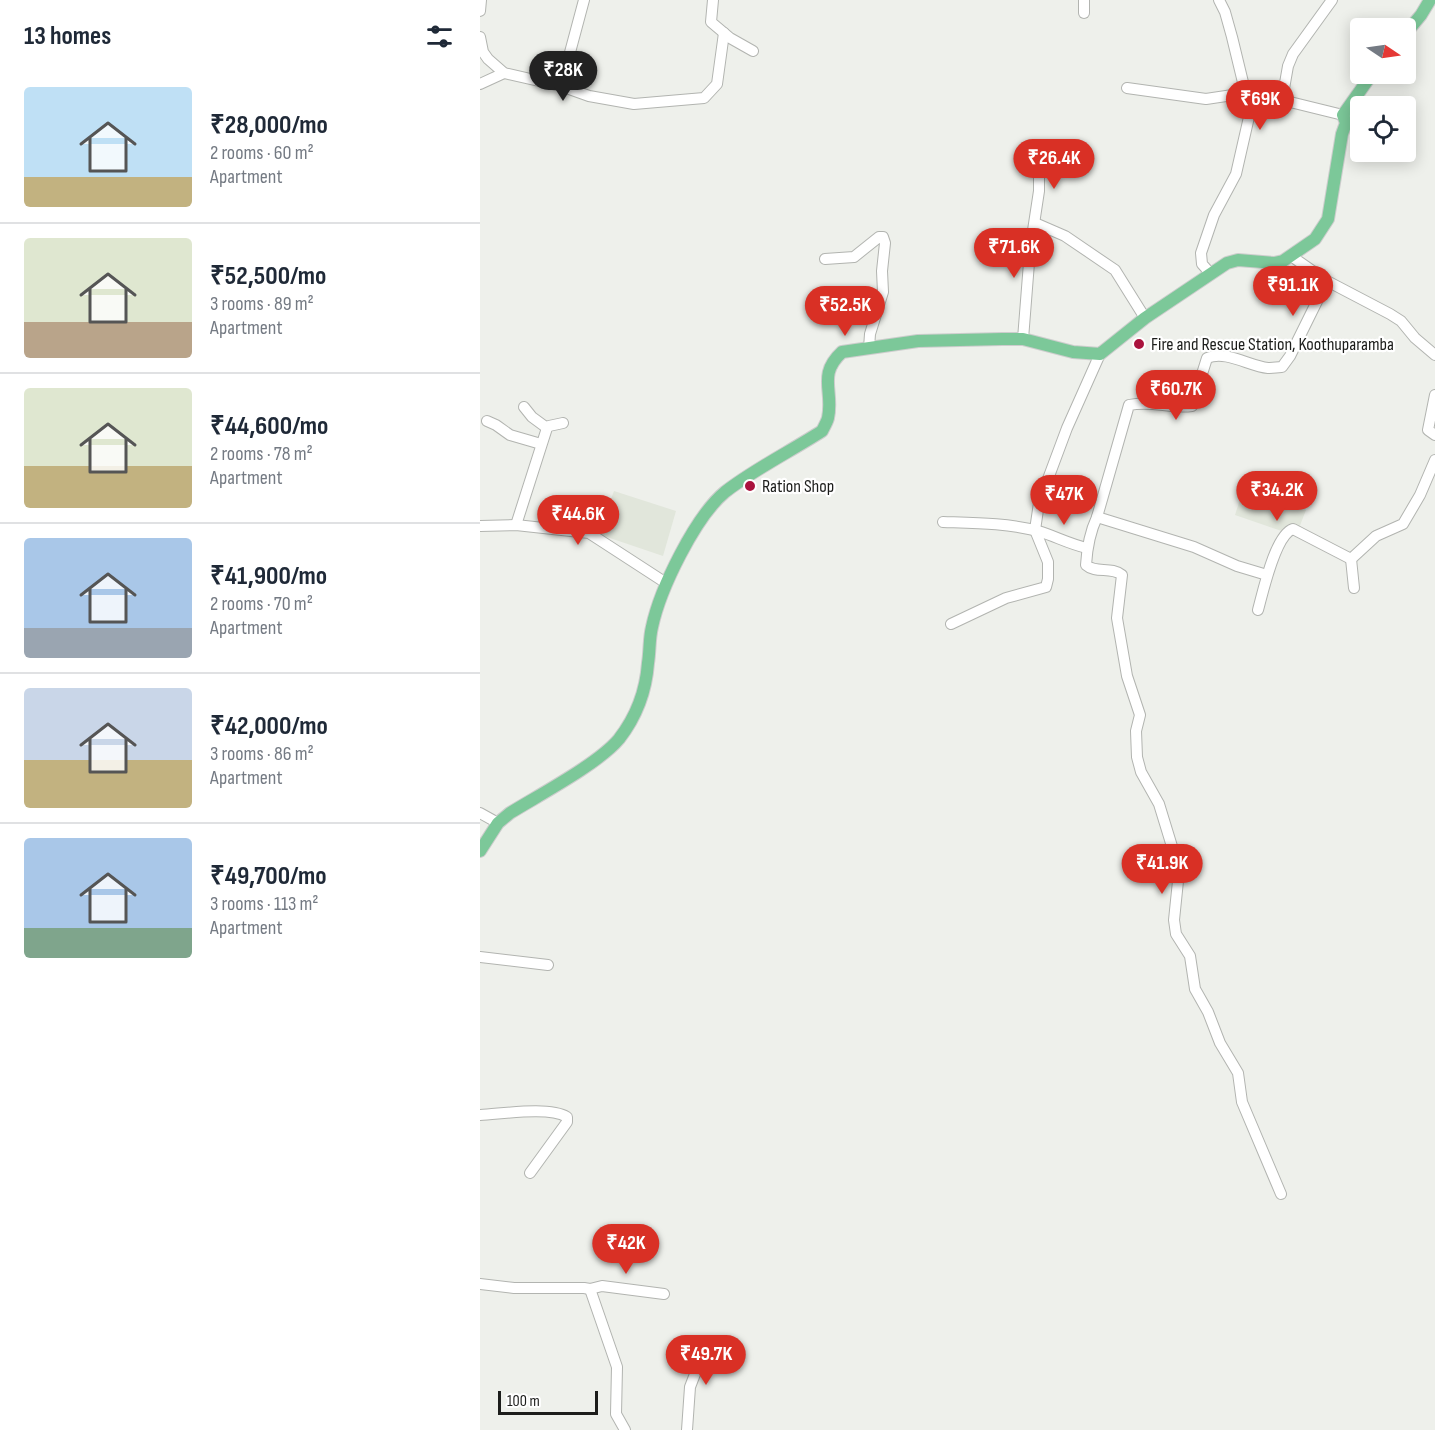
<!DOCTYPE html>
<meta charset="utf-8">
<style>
body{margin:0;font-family:"Sofia Sans Condensed",sans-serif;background:#f6f6f7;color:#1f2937;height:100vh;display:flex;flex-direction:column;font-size:22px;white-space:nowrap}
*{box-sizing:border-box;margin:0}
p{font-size:20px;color:#747a83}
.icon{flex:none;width:33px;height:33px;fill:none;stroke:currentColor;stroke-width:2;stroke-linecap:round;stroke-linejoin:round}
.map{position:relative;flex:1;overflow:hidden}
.details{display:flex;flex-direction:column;background:#fff;width:480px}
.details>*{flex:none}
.needle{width:39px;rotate:103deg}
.controls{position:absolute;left:870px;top:18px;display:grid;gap:12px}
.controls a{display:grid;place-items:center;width:66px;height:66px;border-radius:6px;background:#fff;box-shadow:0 3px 15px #0003;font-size:30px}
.scale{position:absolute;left:18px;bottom:15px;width:100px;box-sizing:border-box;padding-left:6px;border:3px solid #1c1d1b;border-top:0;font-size:16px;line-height:21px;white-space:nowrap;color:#1c1d1b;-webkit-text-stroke:4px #fff;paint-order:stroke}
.price{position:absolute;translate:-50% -51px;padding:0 14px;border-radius:21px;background:#d93025;color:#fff;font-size:20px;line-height:39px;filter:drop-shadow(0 2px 3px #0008)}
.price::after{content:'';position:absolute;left:50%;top:36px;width:18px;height:14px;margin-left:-9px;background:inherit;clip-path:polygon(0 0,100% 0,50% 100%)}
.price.current{background:#222;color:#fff}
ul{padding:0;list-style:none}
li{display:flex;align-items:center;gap:18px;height:150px;padding:0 24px}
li+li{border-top:2px solid #e0e1e3}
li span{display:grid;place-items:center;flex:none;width:168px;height:120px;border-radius:6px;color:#555}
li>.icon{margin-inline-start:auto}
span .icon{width:72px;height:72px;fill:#fffc;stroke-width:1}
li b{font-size:26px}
h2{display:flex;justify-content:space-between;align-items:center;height:72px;padding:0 24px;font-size:26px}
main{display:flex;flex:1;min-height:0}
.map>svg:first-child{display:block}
</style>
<main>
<section class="details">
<h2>13 homes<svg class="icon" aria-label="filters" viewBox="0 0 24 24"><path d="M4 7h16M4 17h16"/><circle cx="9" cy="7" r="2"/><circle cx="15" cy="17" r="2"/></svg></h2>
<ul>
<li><span style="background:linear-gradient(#bfe0f5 75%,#c2b280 0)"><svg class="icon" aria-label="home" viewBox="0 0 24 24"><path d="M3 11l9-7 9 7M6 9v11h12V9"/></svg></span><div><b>₹28,000/mo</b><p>2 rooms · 60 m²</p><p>Apartment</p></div></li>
<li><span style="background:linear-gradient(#dfe7d0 70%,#b9a48a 0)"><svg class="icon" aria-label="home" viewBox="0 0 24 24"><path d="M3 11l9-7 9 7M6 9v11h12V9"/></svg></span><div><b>₹52,500/mo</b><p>3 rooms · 89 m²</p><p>Apartment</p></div></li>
<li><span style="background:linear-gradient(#dfe7d0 65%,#c2b280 0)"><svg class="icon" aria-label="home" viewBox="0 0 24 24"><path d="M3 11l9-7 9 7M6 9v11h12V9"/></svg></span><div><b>₹44,600/mo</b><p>2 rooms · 78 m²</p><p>Apartment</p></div></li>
<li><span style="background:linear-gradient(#a9c7e8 75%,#9aa5b1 0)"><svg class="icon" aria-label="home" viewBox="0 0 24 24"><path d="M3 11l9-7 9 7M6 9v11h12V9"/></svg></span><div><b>₹41,900/mo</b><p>2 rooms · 70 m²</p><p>Apartment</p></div></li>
<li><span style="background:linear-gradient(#c9d6e8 60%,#c2b280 0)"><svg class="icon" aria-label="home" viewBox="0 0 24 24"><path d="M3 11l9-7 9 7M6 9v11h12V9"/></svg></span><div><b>₹42,000/mo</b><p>3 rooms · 86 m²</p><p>Apartment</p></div></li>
<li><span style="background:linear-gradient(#a9c7e8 75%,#7fa58c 0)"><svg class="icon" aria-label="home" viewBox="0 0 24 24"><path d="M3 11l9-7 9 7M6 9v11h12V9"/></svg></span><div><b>₹49,700/mo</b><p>3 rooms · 113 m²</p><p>Apartment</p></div></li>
</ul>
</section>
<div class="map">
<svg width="955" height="1430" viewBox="0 0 955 1430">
<rect width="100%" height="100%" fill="#eef0eb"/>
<!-- built -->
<g fill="#e1e6db">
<path d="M769,471l57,39 -10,26 -61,-21z"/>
<path d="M134,491l62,20 -13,45 -65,-22z"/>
</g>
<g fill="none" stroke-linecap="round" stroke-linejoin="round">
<defs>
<g id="minor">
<path d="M233,0l-2,22 19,16 23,13"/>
<path d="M0,11l1,-11"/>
<path d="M604,13v-13"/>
<path d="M0,37l3,15 5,7 16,14 57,13 28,10 45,8 70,-6 13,-14 7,-51"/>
<path d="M0,84l24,-11"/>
<path d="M81,86l23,-86"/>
<path d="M647,88l79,11 40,-6 36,7 6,-34 5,-12 39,-54"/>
<path d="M802,100l61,15"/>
<path d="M555,223l30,13 50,34 30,48"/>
<path d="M811,256l36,25 63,33 11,7 14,17 20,17"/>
<path d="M345,259l29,-2 25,-20h4l2,6 -3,28 1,21 -13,42 -1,14"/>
<path d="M730,273l-8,-9 -1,-11 13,-38 22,-41 13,-57 -1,-14 -16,-66 -7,-25 -6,-12"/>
<path d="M543,339l7,-89 9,-59v-35"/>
<path d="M955,395l-7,35 7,5"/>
<path d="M44,407l8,10 15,11"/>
<path d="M7,421l9,4 14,10 31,9"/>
<path d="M617,517l97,30 43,19 30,9"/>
<path d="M463,522c32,1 64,1 95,9 17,5 31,13 49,17"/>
<path d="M36,525l31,-97 2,-2 14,-3"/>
<path d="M0,526l36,-1 73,8 77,50"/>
<path d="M871,559l25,-23 27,-12 17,-29 15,-35"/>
<path d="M871,559l3,29"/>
<path d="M778,610c5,-18 17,-75 35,-81l58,30"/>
<path d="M471,624l55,-26 40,-11 2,-8v-17l-13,-32 4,-27 28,-75 33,-74"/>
<path d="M0,813l18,10"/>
<path d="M0,957l68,8"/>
<path d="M0,1115c22,-1 69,-9 87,2v5l-37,51"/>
<path d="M801,1194l-39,-92 -4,-29 -18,-30 -12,-31 -13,-23 -5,-33 -14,-22 -2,-14 4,-39 -4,-28 -15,-49 -18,-32 -4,-15 -1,-26 4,-16 -13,-39 -10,-58 5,-43c-11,-9 -26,-1 -36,-10 1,-17 4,-33 11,-48l32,-112c24,-5 40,4 63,1l15,-48c19,-8 42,8 61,10 5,0 10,-1 14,-1l8,-11 37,-75"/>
<path d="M0,1284l34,4h70l6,1 12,-3 62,8"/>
<path d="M110,1289l27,78 -1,47 9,16"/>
<path d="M207,1430l3,-43 10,-26v-18"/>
</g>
<g id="major">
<path d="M926,33l15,-18 9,-15"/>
<path d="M0,851l18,-28 12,-10c29,-18 88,-49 109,-74 17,-22 27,-48 29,-76 2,-12 1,-24 4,-36 8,-38 43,-110 73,-135 28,-22 66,-41 97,-61 2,-4 5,-9 6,-13 6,-27 -11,-43 14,-66l76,-11 84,-2h21l50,13 27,2 45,-36 82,-55 11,-3 36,3 9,-2 32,-22 13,-20 14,-85 4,-11 -3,-8 29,-41"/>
</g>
</defs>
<!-- minor casing -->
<use href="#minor" stroke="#b2b4b0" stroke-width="12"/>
<!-- major casing -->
<use href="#major" stroke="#cdcdcd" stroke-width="14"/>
<!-- minor -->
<use href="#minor" stroke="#fff" stroke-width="10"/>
<!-- major -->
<use href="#major" stroke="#7cc899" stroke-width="12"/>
</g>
<!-- markers -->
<g fill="#aa133d" stroke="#fff" stroke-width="2">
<circle cx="659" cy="344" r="6"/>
<circle cx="270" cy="486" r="6"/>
</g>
<g text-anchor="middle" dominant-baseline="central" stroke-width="4.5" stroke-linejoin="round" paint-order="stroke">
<!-- poi labels -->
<g font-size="18" fill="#1c1d1b" stroke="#fff" text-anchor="start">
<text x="671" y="344">Fire and Rescue Station, Koothuparamba</text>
<text x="282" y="486">Ration Shop</text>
</g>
</g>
</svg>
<div class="controls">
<a><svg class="needle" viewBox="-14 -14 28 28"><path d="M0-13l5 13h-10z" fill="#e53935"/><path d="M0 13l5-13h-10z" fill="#747a83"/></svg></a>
<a><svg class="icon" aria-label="locate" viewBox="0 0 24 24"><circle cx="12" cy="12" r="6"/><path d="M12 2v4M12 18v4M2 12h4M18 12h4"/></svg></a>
</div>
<div class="scale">100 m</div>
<b class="price current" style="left:83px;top:102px">₹28K</b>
<b class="price" style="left:780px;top:131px">₹69K</b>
<b class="price" style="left:574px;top:190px">₹26.4K</b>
<b class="price" style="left:534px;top:279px">₹71.6K</b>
<b class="price" style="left:813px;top:317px">₹91.1K</b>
<b class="price" style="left:365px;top:337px">₹52.5K</b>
<b class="price" style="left:696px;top:421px">₹60.7K</b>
<b class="price" style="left:797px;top:522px">₹34.2K</b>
<b class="price" style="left:584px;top:526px">₹47K</b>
<b class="price" style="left:98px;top:546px">₹44.6K</b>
<b class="price" style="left:682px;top:895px">₹41.9K</b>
<b class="price" style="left:146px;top:1275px">₹42K</b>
<b class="price" style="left:226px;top:1386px">₹49.7K</b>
</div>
</main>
